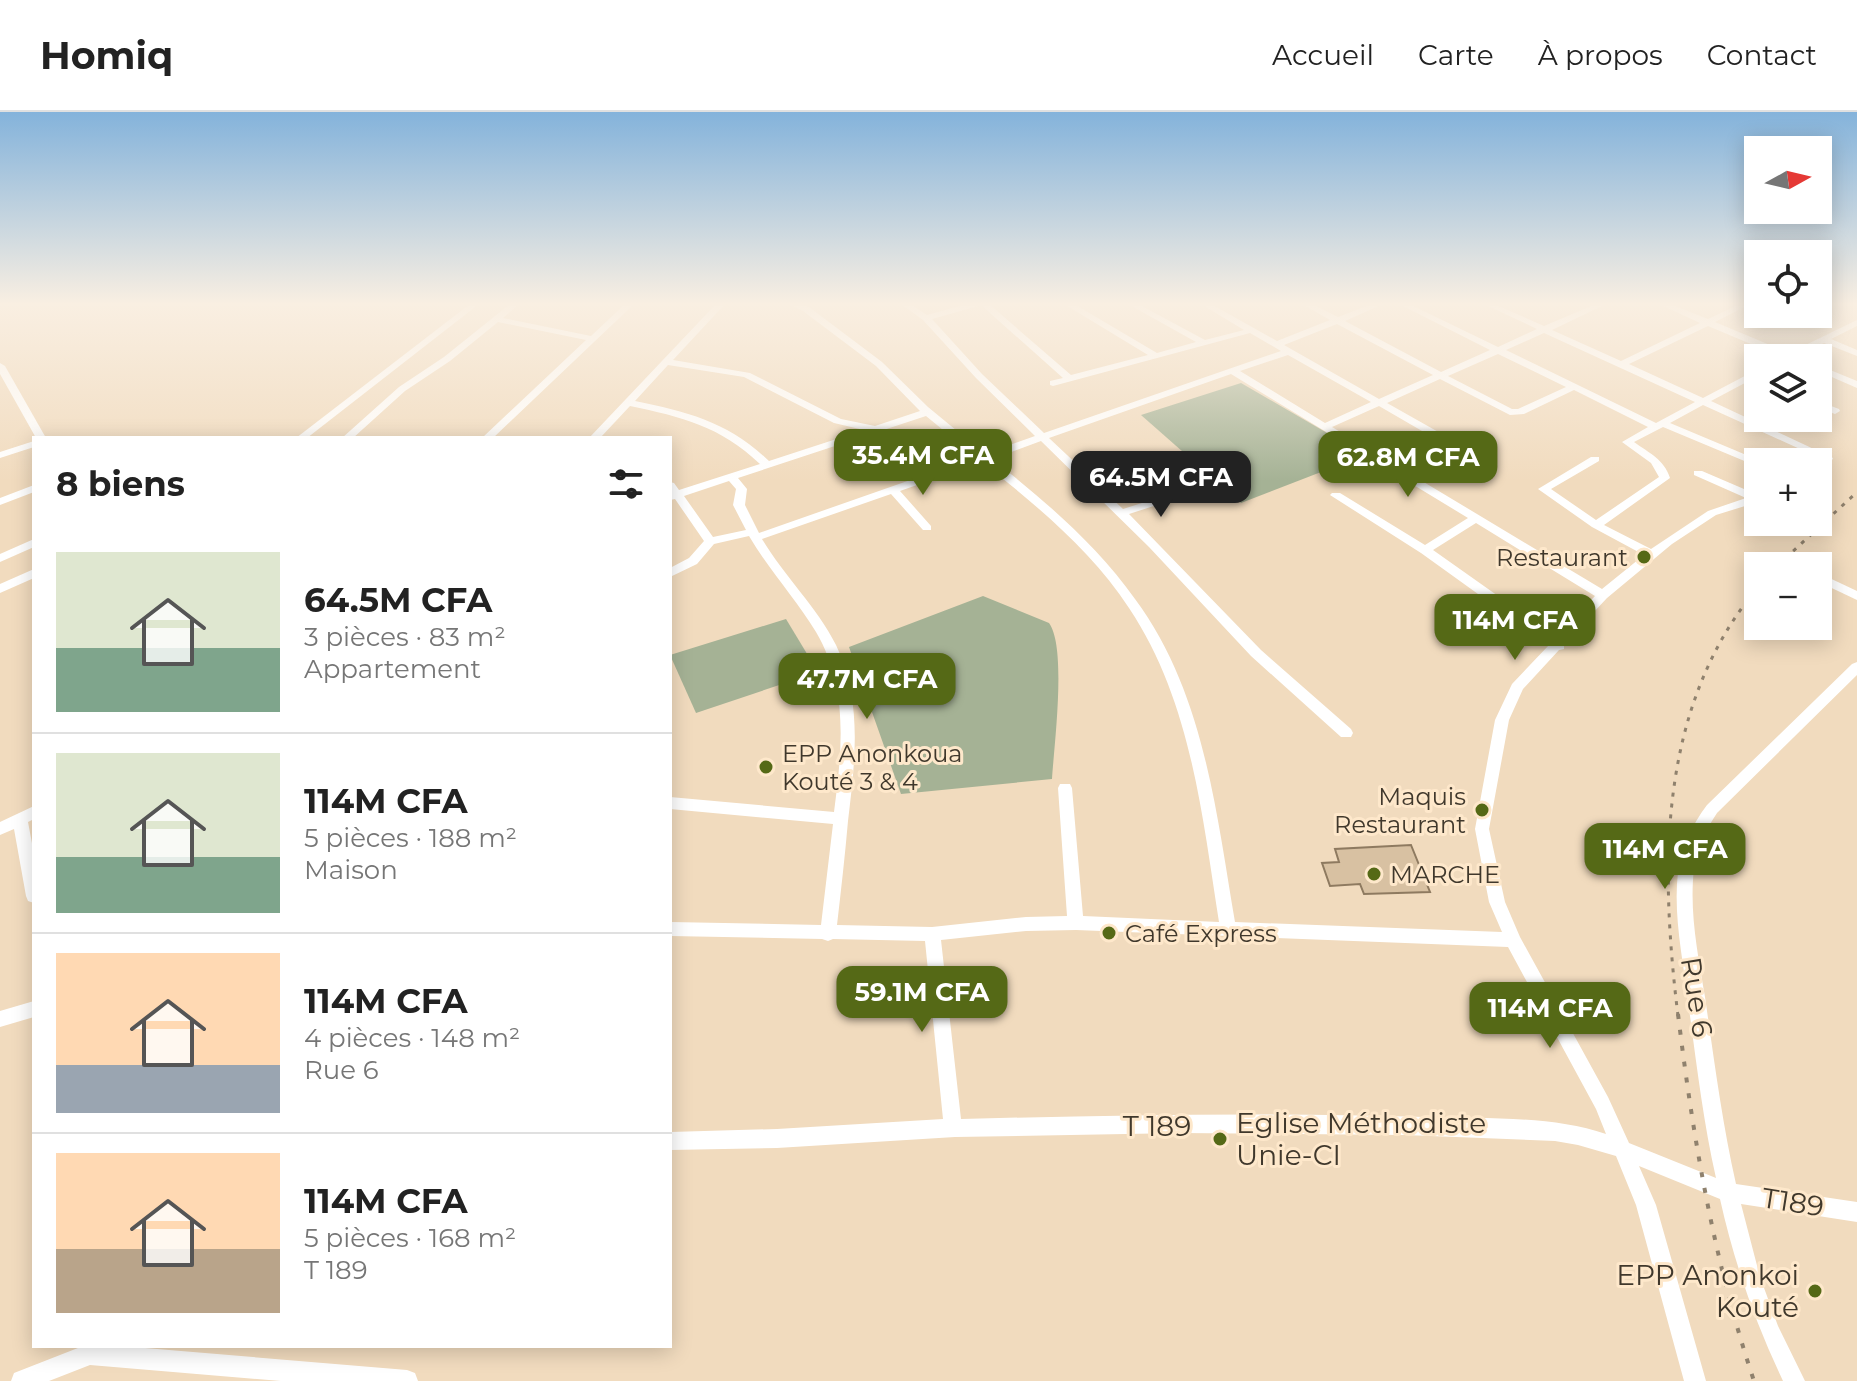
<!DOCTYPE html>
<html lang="fr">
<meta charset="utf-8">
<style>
body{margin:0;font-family:Montserrat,sans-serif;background:#f6f6f6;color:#222;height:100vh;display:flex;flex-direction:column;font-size:30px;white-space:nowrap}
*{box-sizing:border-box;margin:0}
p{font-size:26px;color:#767676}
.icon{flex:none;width:44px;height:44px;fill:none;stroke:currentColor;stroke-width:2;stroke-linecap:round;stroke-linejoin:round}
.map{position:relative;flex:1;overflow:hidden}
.panel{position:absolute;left:32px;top:324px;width:640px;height:912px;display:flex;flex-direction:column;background:#fff;border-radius:0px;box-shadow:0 4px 20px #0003}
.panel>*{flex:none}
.needle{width:52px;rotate:82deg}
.tools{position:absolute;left:1744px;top:24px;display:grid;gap:16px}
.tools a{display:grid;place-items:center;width:88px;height:88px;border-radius:0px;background:#fff;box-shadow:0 4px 20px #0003;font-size:40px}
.price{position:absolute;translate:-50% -68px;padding:0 18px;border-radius:16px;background:#556916;color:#fff;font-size:26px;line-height:52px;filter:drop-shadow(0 2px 4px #0008)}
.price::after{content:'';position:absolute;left:50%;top:48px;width:24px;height:18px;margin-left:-12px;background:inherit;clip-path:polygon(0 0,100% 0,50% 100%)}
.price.selected{background:#222;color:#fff}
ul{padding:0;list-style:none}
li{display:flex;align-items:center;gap:24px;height:200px;padding:0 24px}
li+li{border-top:2px solid #e0e0e0}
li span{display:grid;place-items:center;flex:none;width:224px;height:160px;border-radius:0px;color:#555}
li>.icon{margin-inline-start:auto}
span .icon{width:96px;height:96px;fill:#fffc;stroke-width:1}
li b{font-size:34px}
h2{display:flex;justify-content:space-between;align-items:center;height:96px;padding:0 24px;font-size:34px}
header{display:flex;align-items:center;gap:48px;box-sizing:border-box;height:112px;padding:0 40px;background:#fff;border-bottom:2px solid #e0e0e0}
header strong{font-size:38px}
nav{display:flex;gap:44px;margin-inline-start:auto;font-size:28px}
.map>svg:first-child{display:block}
</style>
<header>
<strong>Homiq</strong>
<nav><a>Accueil</a><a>Carte</a><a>À propos</a><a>Contact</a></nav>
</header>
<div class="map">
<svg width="1857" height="1269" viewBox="0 0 1857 1269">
<rect width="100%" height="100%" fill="#f1dbbe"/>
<!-- green -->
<g fill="#a5b295">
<path d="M1241,271l124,72 -124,48 -100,-88z"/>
<path d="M983,484l66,27c18,25 5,122 3,156l-151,15 -52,-147z"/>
<path d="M786,507l32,53 -122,41 -26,-58z"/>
</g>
<!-- building -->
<path fill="#d8c1a2" stroke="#8e7a60" stroke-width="2" d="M1411,733l19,47 -66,2 -4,-10 -30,2 -8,-23 17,-1 -4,-13z"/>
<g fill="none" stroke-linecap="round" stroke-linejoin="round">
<!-- street -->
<g fill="#fff" fill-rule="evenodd">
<path d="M470,192h9l-172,134h-11z"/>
<path d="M510,192h9l-16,14 88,18 34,-32h9l-141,134h-11l104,-98 -88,-18 -48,39 -45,30 -52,47h-11l57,-51 45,-30z"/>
<path d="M716,192h9l-52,56 77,13 91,46 34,7 45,-15 -44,-45 -73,-55 -14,-7h11l9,3 73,55 46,45 57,47 50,-18 -59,-58 -53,-58 -22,-16h9l17,11 40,-11h12l-1,2 -46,13 50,55 62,59 237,-82 -31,-18 -197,53 -3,-1v-4l13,-3 -83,-74h9l82,71 77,-20 -84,-51h10l83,49 39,-11 -68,-38h10l67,36 39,-10 -43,-26h10l66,37 53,-21 -28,-16h10l26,13 34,-13h11l-38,17 96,51 49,-22 -91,-46h10l89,43 39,-18 -53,-25h10l50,22 52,-22h10l-54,26 69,31 79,-38 -41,-19h11l38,15 32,-15h10l-35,18 74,31 68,-33v6l-26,13 26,11v6l-33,-13 -27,13 2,2h-18l1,-1 -74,-31 -79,38 74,34 55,-29v7l-47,25 122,57 -1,2h-8l-121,-55 -33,18 93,39h-5v4l-4,-1 -91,-38 -29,15c15,11 30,17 36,36l-66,47 47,24 57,-38 38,-13 -52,-23v-4h8l56,24v7l-42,13 -44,29 -65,54 -43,46v5l-5,1 -36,39 -14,31 -20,109 16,73 15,35 88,160 21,46 87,35c-13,-58 -20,-118 -28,-177 -5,-42 -15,-86 -10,-129 3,-25 14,-47 29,-67l145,-141 5,-2v13l-140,138c-12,18 -20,34 -23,56 -5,42 4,86 11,128 9,62 17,125 31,187l121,18v20l-116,-18 19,73 18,49 27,55h-22c-28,-59 -49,-119 -63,-182l-81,-33 17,39 50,176h-22l-48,-176 -20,-49 -38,-11 -23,-4 -150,-6 -225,-2 -225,4 -178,11 -107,2v-18l107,-3 166,-10 -18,-178 -92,-2 -5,2 -6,-2 -152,-3v-14l151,3 12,-101 -163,-15v-12l164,15c8,-61 15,-124 -18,-180 -20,-33 -47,-62 -67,-96l-35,8 -17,20 -27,13v-9l19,-10 15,-17 -29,-42 -5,1v-18l4,1 5,7 81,-26c-40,-38 -78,-47 -130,-58l-30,32h-11zM1337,212l96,51 -54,24 -95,-54zM1544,221l151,69 -39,21 -150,-73zM1498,242l68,33 -48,22h-6l-64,-33zM1288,243l83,47 -46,21 -85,-52zM668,253l76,12 90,46 30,7 -95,31c-41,-39 -80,-49 -134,-60zM1231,262l237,144 -43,27 -85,-52h-8l-2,2 91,58 128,92 -37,39 -17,36 -20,109 14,73 13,30 -267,-10c-19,-111 -31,-230 -100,-323 -39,-55 -91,-99 -143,-140l49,-18 108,106 102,109 90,81h10l2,-4 -2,-4 -90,-79 -132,-136 65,-21v-4h-8l-63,20 -34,-32 73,-22v-4h-8l-70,20 -35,-33zM1440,267l70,36 14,-1 50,-24 74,37 -26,15 29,21 8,14 -63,43 -45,-31 48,-28v-4h-8l-53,32 54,38 52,28 -42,34 -270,-162 47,-21 62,36h8v-4l-62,-35zM926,304l50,41 -217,76 -14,-28 2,-16 -9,-11zM982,350c54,43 109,88 147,146 62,93 73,206 90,314l-136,-6 -11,-128 -2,-4h-10l-2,4 9,128 -41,1 -94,10 -95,-2c4,-35 8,-69 11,-104 7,-59 15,-120 -12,-176 -19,-38 -52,-69 -74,-106l129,-45 32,36h8v-4l-31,-35zM729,369l7,8 -3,16 13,25 -33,7 -29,-41zM1476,411l119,73 -39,41 -123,-87zM1076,818l432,17 88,162 10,25c-55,-19 -123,-15 -181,-17 -155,-5 -309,-2 -464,2l-20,-179 85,-9z"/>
<path d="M0,251l5,3 41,72h-10l-36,-64z"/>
<path d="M1818,253l39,16v7l-39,-17z"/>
<path d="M1818,289l21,8 1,2 -5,3 -17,-6z"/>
<path d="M34,329v6l-34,11v-6z"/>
<path d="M34,373v7l-34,13v-7z"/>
<path d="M34,427v8l-34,15v-8z"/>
<path d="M34,457v9l-34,15v-9z"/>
<path d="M1823,463l34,16v9l-38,-18 -1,-5z"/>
<path d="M34,694v13l-6,3 6,32v49l-6,-2 -2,-5 -12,-67 -14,6v-13z"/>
<path d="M34,889v16l-34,10v-16z"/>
<path d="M83,1234h38l286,24 8,3 3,8h-137l-191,-16 -41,16h-38l3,-8z"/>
</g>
<!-- rail-far1 -->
<g stroke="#8f816d" stroke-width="3" stroke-dasharray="4 7" stroke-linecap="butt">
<path d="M1777,454l80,-74"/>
<path d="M1678,904c-18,-148 -21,-308 80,-429"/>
</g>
<!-- rail -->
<path stroke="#8f816d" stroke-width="4" stroke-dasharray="5 11" stroke-linecap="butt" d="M1678,902c15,124 36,248 76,367"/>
</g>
<!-- sky -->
<linearGradient id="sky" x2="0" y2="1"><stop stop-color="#84b3db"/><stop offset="0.52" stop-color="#f9efe2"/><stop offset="1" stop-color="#f9efe2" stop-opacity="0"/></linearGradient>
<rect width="1857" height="369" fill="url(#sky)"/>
<!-- markers -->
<g fill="#556916" stroke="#fee8cb" stroke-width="3">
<circle cx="1644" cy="445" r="8"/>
<circle cx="766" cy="655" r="8"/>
<circle cx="1482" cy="698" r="8"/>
<circle cx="1374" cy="762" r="8"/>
<circle cx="1109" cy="821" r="8"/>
<circle cx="1220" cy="1027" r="8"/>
<circle cx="1815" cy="1179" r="8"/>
</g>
<g text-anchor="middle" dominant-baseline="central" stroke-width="6" stroke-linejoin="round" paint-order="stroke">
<!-- poi labels -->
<g font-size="24" fill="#40382c" stroke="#fee8cb" text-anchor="start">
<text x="1628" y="445" text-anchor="end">Restaurant</text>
<text x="782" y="641">EPP Anonkoua<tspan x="782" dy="28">Kouté 3 &amp; 4</tspan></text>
<text x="1466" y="684" text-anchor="end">Maquis<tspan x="1466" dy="28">Restaurant</tspan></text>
<text x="1390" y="762">MARCHE</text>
<text x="1125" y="821">Café Express</text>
</g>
<!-- near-street labels -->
<g font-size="28" fill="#40382c" stroke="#fee8cb">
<text transform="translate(1697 885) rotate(81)">Rue 6</text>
<text x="1157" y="1014">T 189</text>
<text transform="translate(1793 1090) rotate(9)">T189</text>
</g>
<!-- near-poi labels -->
<g font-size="28" fill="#40382c" stroke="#fee8cb" text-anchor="start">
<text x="1236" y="1011">Eglise Méthodiste<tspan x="1236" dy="32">Unie-CI</tspan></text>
<text x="1799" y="1163" text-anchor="end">EPP Anonkoi<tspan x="1799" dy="32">Kouté</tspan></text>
</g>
</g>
</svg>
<div class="tools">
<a><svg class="needle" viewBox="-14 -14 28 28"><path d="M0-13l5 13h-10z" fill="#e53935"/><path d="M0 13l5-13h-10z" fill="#767676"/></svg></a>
<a><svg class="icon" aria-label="locate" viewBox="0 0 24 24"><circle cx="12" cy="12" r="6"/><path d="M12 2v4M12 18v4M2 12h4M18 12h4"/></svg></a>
<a><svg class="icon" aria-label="layers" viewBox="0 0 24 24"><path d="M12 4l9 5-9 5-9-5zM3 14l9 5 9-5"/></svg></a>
<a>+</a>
<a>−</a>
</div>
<b class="price" style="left:923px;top:385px">35.4M CFA</b>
<b class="price" style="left:1408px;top:387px">62.8M CFA</b>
<b class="price selected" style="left:1161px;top:407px">64.5M CFA</b>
<b class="price" style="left:1515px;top:550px">114M CFA</b>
<b class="price" style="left:867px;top:609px">47.7M CFA</b>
<b class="price" style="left:1665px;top:779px">114M CFA</b>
<b class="price" style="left:922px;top:922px">59.1M CFA</b>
<b class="price" style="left:1550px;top:938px">114M CFA</b>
<section class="panel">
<h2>8 biens<svg class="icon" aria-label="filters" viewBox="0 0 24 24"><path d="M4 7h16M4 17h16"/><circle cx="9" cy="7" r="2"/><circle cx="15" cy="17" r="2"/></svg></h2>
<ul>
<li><span style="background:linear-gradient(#dfe7d0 60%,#7fa58c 0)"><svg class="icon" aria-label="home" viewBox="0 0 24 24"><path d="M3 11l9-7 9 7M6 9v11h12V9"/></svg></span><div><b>64.5M CFA</b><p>3 pièces · 83 m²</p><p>Appartement</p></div></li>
<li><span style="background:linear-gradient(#dfe7d0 65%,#7fa58c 0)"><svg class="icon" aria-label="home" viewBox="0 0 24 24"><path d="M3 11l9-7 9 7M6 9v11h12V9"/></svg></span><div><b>114M CFA</b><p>5 pièces · 188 m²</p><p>Maison</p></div></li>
<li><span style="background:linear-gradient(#ffd9b3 70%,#9aa5b1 0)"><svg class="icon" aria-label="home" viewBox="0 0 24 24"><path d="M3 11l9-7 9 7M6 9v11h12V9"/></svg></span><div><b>114M CFA</b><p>4 pièces · 148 m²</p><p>Rue 6</p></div></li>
<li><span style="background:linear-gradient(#ffd9b3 60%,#b9a48a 0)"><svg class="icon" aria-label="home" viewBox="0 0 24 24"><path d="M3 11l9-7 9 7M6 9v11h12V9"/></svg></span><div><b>114M CFA</b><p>5 pièces · 168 m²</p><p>T 189</p></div></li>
</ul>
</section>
</div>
